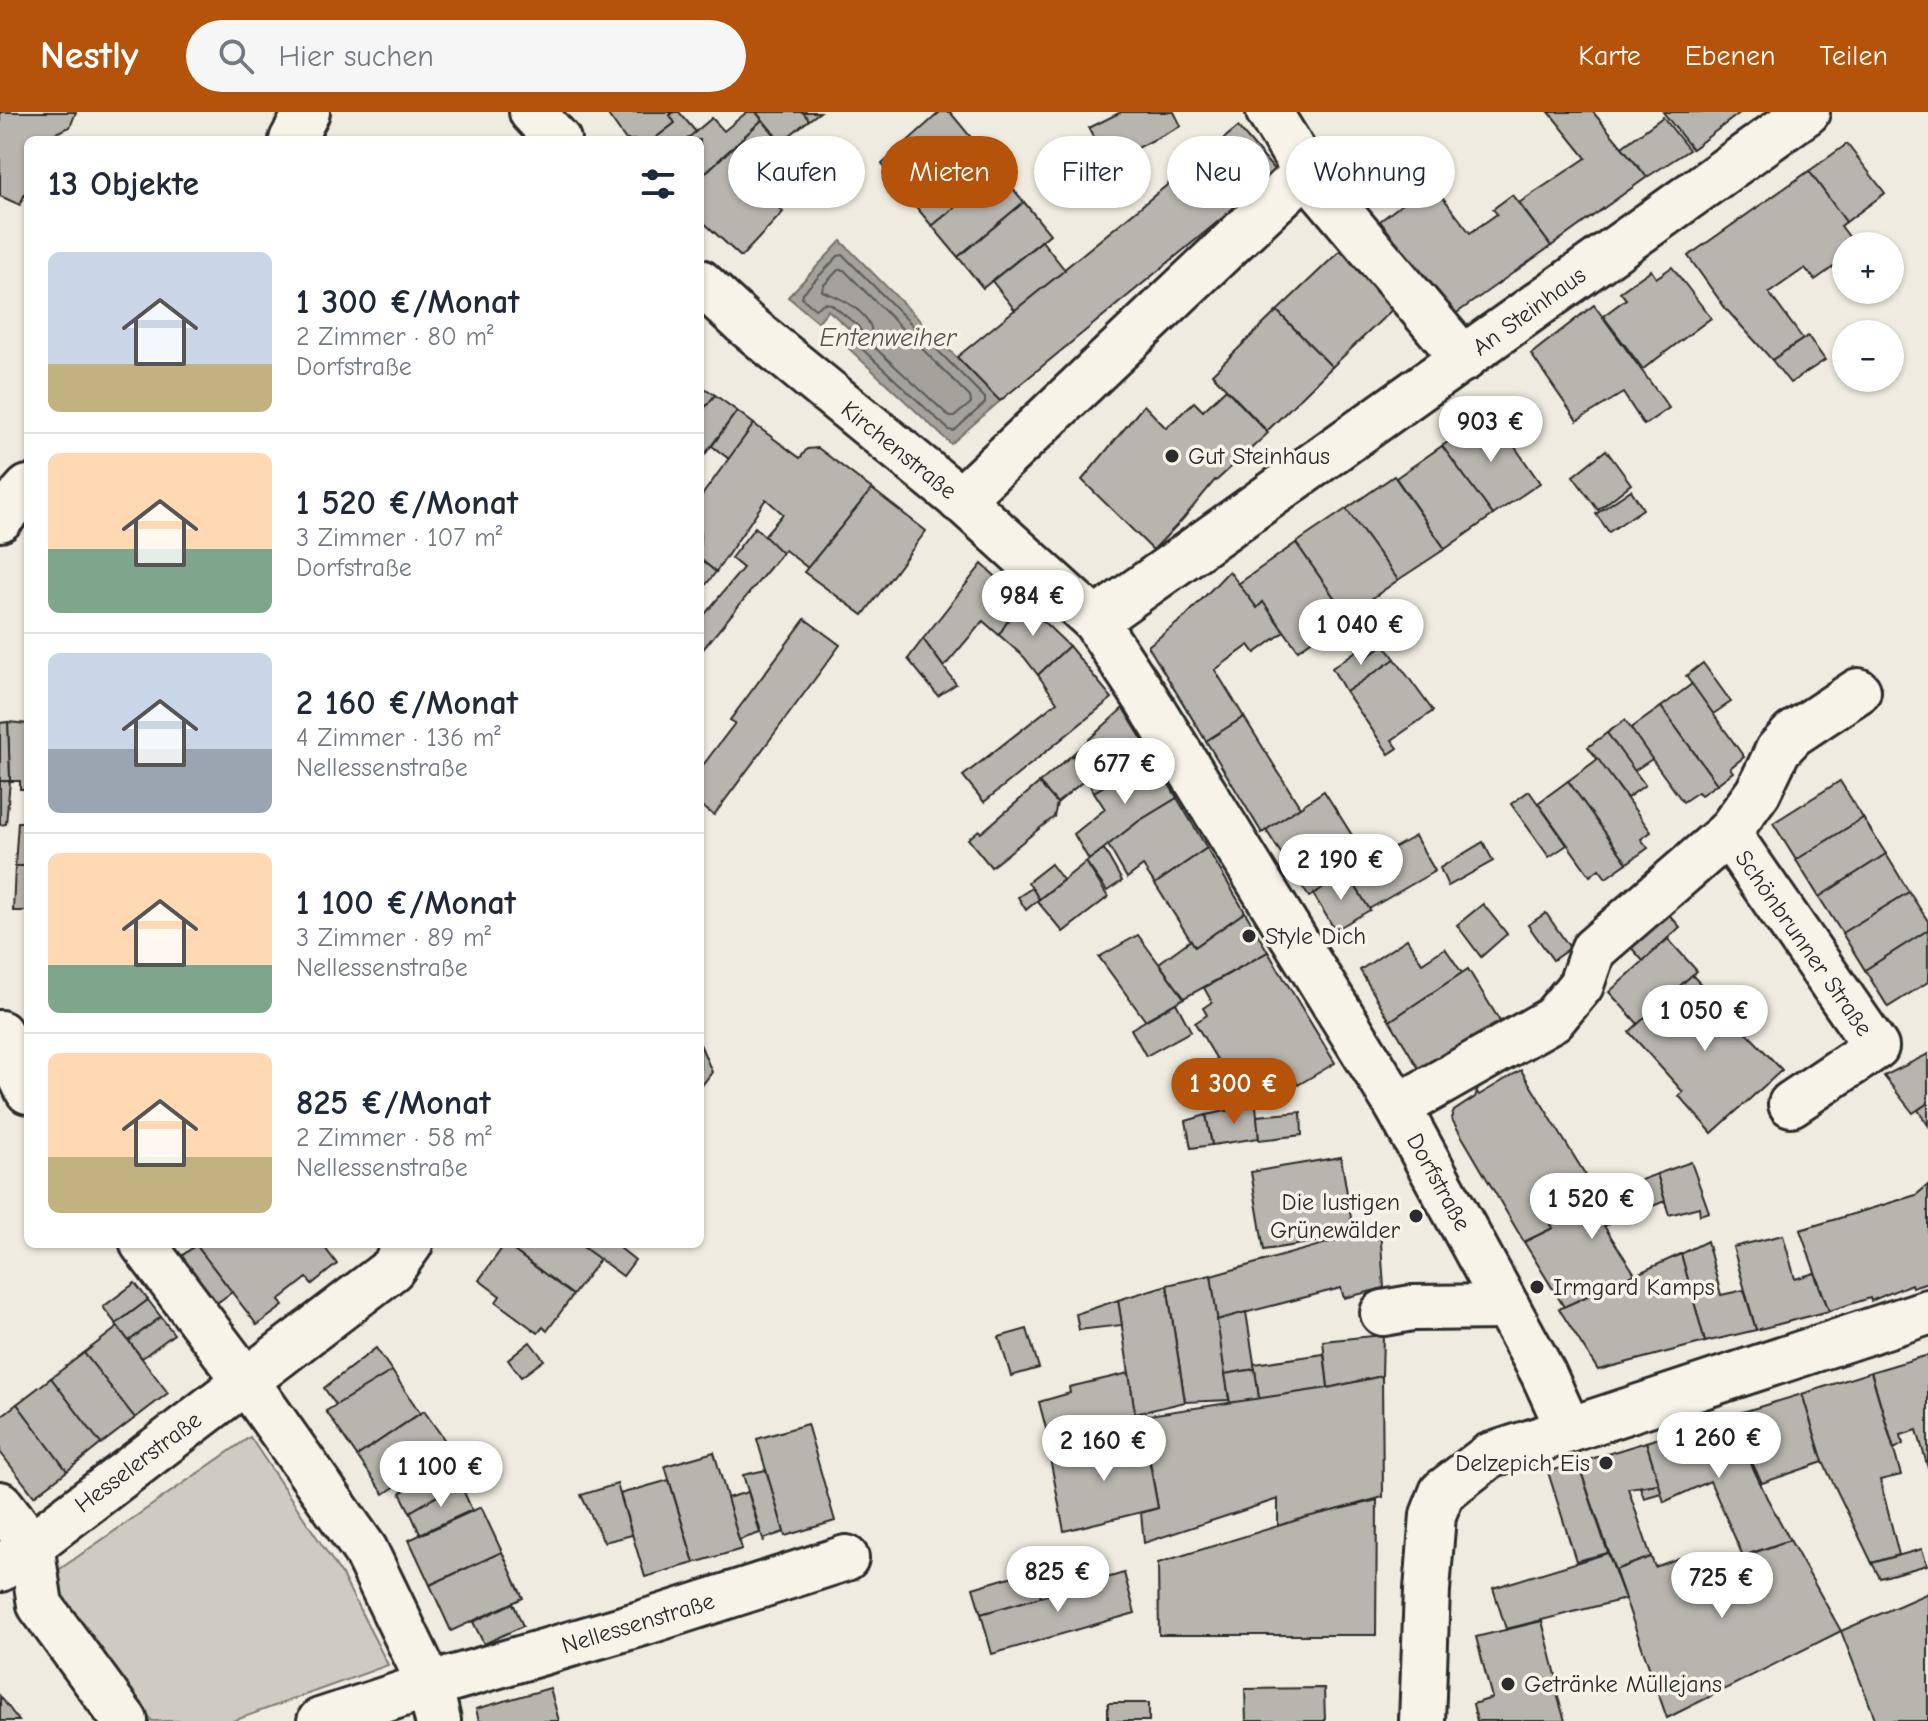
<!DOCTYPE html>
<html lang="de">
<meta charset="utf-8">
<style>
body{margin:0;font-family:"Comic Neue",sans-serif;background:#f6f6f7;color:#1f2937;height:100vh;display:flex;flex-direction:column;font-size:30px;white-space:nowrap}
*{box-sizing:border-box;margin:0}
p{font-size:26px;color:#747a83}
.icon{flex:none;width:44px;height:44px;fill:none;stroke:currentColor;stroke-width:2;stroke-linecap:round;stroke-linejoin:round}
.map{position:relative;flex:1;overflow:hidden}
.side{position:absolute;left:24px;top:24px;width:680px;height:1112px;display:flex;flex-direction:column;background:#fff;border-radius:12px;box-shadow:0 2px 6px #0004}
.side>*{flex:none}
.top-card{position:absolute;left:728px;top:24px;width:760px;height:72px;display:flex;gap:16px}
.buttons{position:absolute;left:1832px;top:120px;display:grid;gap:16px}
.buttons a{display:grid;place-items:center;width:72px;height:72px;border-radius:50%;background:#fff;box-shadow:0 2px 6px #0004;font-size:40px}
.price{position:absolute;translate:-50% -68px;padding:0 18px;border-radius:28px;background:#fff;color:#222;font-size:26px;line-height:52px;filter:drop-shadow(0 2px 4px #0008)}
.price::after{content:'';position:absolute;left:50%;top:48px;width:24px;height:18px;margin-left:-12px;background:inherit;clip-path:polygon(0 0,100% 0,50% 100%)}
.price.on{background:#b45309;color:#fff}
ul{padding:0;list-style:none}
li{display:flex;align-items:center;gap:24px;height:200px;padding:0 24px}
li+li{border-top:2px solid #e0e1e3}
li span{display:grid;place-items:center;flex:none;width:224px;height:160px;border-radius:12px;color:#555}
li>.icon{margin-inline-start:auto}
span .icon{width:96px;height:96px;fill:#fffc;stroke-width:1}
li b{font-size:34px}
h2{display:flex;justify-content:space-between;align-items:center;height:96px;padding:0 24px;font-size:34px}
.chip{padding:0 28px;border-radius:36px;background:#fff;box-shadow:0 2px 6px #0004;font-size:28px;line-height:72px}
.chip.on{background:#b45309;color:#fff}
header{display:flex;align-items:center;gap:48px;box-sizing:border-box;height:112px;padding:0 40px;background:#b45309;color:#fff}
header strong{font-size:38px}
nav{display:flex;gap:44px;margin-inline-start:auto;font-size:28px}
.search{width:560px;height:72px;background:#f6f6f7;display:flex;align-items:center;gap:20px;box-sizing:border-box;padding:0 28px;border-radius:44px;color:#747a83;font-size:30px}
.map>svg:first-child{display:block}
</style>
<header>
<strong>Nestly</strong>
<div class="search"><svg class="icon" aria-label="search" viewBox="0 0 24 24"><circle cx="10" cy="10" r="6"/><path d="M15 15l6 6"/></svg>Hier suchen</div>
<nav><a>Karte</a><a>Ebenen</a><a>Teilen</a></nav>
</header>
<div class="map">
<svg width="1928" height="1609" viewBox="0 0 1928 1609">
<rect width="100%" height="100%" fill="#efebe0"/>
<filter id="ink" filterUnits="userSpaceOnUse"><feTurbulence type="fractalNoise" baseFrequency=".0125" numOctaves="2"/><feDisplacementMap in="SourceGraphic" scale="16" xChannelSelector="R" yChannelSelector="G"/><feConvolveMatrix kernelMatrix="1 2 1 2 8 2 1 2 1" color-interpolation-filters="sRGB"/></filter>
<g filter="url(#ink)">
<!-- green -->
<path fill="#cfcbc2" stroke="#7d7b76" stroke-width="2" d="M250,1325l92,138 46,90 -155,56h-81l-105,-143z"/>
<!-- water -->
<path fill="#a4a29a" stroke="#74726e" stroke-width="2" d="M841,129l159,160 -49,43 -106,-99 9,-12 -26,-23 -10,12 -30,-25z"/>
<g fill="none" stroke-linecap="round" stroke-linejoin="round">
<!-- shore -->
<g stroke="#5b5b57" stroke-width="2">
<path d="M843,143l142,143v5l-31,28 -5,-1 -90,-84 3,-13 -4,-7 -27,-22 -7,-1 -9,6 -13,-11 1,-5 35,-37z"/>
<path d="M838,158h6l126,127 1,6 -17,14h-4l-78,-72c-1,-6 1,-14 -2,-20 -8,-17 -32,-28 -48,-34l1,-5z"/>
</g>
</g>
<!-- building -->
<g fill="#b8b5ae" stroke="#2b2b2b" stroke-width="2">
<path d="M0,0h76l-6,15 -19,8 -3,5h-20v47l-8,18 -20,-9z"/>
<path d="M606,0h68l-4,3 5,8 -22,17h-27z"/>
<path d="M674,0h5l17,20 -9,8h-34l22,-17 -5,-8z"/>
<path d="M747,0h9l6,8 -62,58v-38h-14l26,-22 12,13z"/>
<path d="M756,0h47l6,8 -28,22z"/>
<path d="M803,0h17l-11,8z"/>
<path d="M940,0h10l24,29 -67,55 -25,-32z"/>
<path d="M1121,0h53l7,14 -73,37 -19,-35z"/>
<path d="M1549,0h44l54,65 -96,69 -32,-43 67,-45z"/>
<path d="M1663,0h78l-49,37z"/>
<path d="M1663,5l26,33 -42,27 -25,-30z"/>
<path d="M762,8l19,22 -35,34 37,36 -42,45 -41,-38v-41z"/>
<path d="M1238,15l39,46 -277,228 -43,-44z"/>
<path d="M974,29l25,31 -67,54 -25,-30z"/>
<path d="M1847,32l38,49 -39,29 -37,-51z"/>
<path d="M1809,59l37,51 -5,4 15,20h-10v12l-31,22 -10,-12 -36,25 34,46 -31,21 -46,-51 -38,-53z"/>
<path d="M999,60l25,30 -66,55 -26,-31z"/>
<path d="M1424,61l46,60 27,-19 -4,-5 19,-14 39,51 -97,69 -74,-94 25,-19 1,-15z"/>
<path d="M1024,90l26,32 -67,54 -25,-31z"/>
<path d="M1042,129l23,29 -50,40 -23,-29z"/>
<path d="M1344,135l55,56 -67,64 -55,-56z"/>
<path d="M1672,155l39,51 -68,51 -40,-53 23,-17 -6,-7 31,-22 5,8z"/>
<path d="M1594,193l75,103 -25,17 -21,-32 -46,28 -46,-67z"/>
<path d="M1277,199l55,56 -65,64 -55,-57z"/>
<path d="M1808,224l17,24 -35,23 -18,-23z"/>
<path d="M700,273l15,10 -15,19z"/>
<path d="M1226,277l42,44 -52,48 -1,-1 -33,40 -29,30 -71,-70 62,-75 22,23 28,-26 9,9z"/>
<path d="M715,283l22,16 -37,50v-47z"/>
<path d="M737,299l17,13 -25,35 -17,-13z"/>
<path d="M1491,301l49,70 -47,32 -51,-69z"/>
<path d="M754,312l46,34 7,-9 11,-1 54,41 -64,79 -23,-18 -3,3 -19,-16 20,-23 -17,-15 -50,73 -16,-13v-61z"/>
<path d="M1442,334l51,69 -48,34 -49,-71z"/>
<path d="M1606,338l25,34 -33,26 -25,-34z"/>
<path d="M1394,364l51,73 -47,31 -52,-71z"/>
<path d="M872,377l54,42 -63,84 -59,-43z"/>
<path d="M1631,378l12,19 -34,23 -13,-18z"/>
<path d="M1346,397l52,71 -51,36 -51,-73z"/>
<path d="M755,415l27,26 -82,100v-33l43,-52 -12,-10z"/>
<path d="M1296,431l51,73 -49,34 -35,-48 -6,6 -19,-24z"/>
<path d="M700,447l16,13 -16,20z"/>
<path d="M982,452l39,36 -22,35 -16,-14 -39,46 -21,-28z"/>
<path d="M1229,459l28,37 6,-6 21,30 -29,21 -6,-8 -34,25 29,47 -38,24 -58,-95 37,-29z"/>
<path d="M1021,488l48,46 -31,29 -14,-18 -25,-22z"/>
<path d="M805,507l35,26 -126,170 -14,-10v-36l35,-46 -5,-3z"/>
<path d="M923,527l33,45 -18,12 -30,-37z"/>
<path d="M1384,532l11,15 -49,33 -14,-24 27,-19 7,9z"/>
<path d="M1069,534l43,52 -128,104 -21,-26 94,-74 -19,-27z"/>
<path d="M1395,547l38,52 -41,29 6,8 -9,6 -43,-62z"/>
<path d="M1703,551l28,39 -18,12 -27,-38z"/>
<path d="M1692,572l52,73 -14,11 3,4 -16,12 -56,-77z"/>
<path d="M1661,595l56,77 -16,11 -3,-3 -15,10 -53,-73z"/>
<path d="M1123,596l30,49 -59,35 -22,-37z"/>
<path d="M1244,605l56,90 -38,26 -56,-92z"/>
<path d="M1625,608l27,39 -18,12 -27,-38z"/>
<path d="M8,610l20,2v65h-8v-8h-10z"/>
<path d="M8,610l2,59h-10v-58z"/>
<path d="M1607,621l38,52 -18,13 -39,-51z"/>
<path d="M1072,643l15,23 -30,25 -18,-20z"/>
<path d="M1153,645l24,41 -38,23 -50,39 -15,-26 31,-25 -11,-17z"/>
<path d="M1598,647l53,73 -10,7 7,9 -21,15 -59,-82z"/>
<path d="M0,669h10l-4,43 -6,1z"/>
<path d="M1568,669l59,82 -21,15 -7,-9 -9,7 -52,-73z"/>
<path d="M1840,669l23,37 -67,42 -23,-37z"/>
<path d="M1039,671l18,20 -3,14 -63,50 -23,-28 11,-9 2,3z"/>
<path d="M1324,679l45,71 -60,35 -43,-67z"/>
<path d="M1529,679l38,54 -18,12 -38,-53z"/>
<path d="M1177,686l30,50 -52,36 -12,-18 -16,12 -19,-33 31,-24z"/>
<path d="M1863,706l23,36 -67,43 -23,-37z"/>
<path d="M18,710h10v44h-13z"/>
<path d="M1415,724l20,35 -66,38 -21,-35z"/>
<path d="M1483,730l10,19 -45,25 -8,-18z"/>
<path d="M1207,736l38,64 -50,35 -40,-63z"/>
<path d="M1104,737l18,32 -15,10 -21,-29z"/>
<path d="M1886,742l23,38 -67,41 -23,-36z"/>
<path d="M1086,750l22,35 -45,35 -26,-31z"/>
<path d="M1051,752l12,16 -24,19 -11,-17z"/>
<path d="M15,754h13v45h-15z"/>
<path d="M1347,761l23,37 -35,20 -22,-36z"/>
<path d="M1032,776l7,11 -13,11 -8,-13z"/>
<path d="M1909,780l19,29v9l-63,40 -23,-37z"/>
<path d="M1483,792l24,30 -26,23 -24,-32z"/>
<path d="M1666,799l14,16 -37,34 -14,-16z"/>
<path d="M1245,800l23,40 -84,46 -25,-35 32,-23 4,7z"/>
<path d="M1546,801l24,35 -17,12 -25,-35z"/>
<path d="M1928,818v52l-40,25 -23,-37z"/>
<path d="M1138,823l46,63 -39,22 -46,-63z"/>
<path d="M1407,827l15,24 23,-15 17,25 -72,48 -30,-51z"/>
<path d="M1668,827l29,32 -59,53 -29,-32z"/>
<path d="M1268,840l67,111 -37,22 -8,-13 -48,29 -47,-78 12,-8 -4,-7 9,-6 -8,-14z"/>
<path d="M1468,857l33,54 -80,49 -31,-51z"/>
<path d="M1692,863l90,95 -70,63 -33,-37 4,-4 -54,-60z"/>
<path d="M1176,891l15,28 -45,25 -15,-27z"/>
<path d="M700,932l12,28 -12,16z"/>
<path d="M1928,942v49l-15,10 -29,-37z"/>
<path d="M1521,958l75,122 -19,8 4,6 -30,19 2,3 -29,14 -73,-124 3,-7 21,-14 2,-5 2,3z"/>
<path d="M1928,991v22l-10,-15z"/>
<path d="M1256,993l3,33 -47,7 -6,-30z"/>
<path d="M1301,1000l1,23 -43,5 -2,-24z"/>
<path d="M1206,1003l6,30 -21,3 -5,-27z"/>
<path d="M1341,1045l13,79 -90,14 -13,-78z"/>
<path d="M1691,1050l18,50 -9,3 -1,-8 -30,8 -12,-41z"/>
<path d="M1657,1062l8,27 -61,25 31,48 -71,33 -40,-65 29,-14 -2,-3 30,-19 -4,-6 54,-22 2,5z"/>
<path d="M1928,1073v97l-16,5 -1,-3 -40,17 -1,-3 -41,13 -29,-81 116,-35z"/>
<path d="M1380,1116l4,60 -40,10 -3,-10 -124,32 -6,-44z"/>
<path d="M1783,1123l12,44 19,-6 15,38 -73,19 -23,-83z"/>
<path d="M1707,1129l14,54 23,-5 12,40 -51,12 -24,-88z"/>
<path d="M198,1132h124l15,20 -25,20 -5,-6 -28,22 4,6 -26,19 -61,-80z"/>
<path d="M505,1132l68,51 -26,36 -4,-4 -5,6 -42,-31 4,-6 -21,-16z"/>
<path d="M505,1132h74l21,15 -27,36z"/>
<path d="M579,1132h36l20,16 -12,16z"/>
<path d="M196,1133l36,47 -18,13 -35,-47z"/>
<path d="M1681,1142l24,88 -107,28 -39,-61z"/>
<path d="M1211,1163l18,125 -44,2 -18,-117z"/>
<path d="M135,1171l13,17 -32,24 -13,-17z"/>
<path d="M1167,1173l18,117 -50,12 -17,-114z"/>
<path d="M148,1188l13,17 -32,24 -13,-17z"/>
<path d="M1118,1188l4,25 -43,5 -3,-16z"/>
<path d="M1246,1200l9,57 -30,5 -8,-54z"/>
<path d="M161,1205l13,17 -32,24 -13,-17z"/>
<path d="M118,1215l50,66 -33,25 -51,-65z"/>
<path d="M1027,1217l12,39 -28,8 -12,-39z"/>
<path d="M1383,1223l-1,41 -54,12 -5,-47z"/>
<path d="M530,1230l14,18 -23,17 -13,-17z"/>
<path d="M376,1236l16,23 -56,34 -12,-17z"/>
<path d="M84,1241l51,65 -34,26 -50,-66z"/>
<path d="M1324,1242l4,34 -69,11 -5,-35z"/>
<path d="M1928,1243v113l-11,-38 -16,5 2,9 -9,5 -23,-77z"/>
<path d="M1255,1257l4,30 -29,4 -5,-29z"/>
<path d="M392,1259l28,42 -63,43 -31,-45z"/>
<path d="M1871,1260l30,103 -21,5 19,75 -27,8 -49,-101 -21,-68z"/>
<path d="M1129,1261l6,41 -87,22 -9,-34 31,-9 -1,-6z"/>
<path d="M1382,1264l1,121 -105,29v-27l-134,44 -3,-30 17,-5 -16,-92 186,-28z"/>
<path d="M51,1266l50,66 -34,27 -50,-67z"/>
<path d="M1802,1282l21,68 -61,21 -33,-67z"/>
<path d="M17,1292l50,67 -33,25 -34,-44v-35z"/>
<path d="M424,1299l27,38 -67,45 -27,-38z"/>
<path d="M1141,1301l4,23 -58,14 -4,-22z"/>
<path d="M1729,1304l38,82 23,42 -47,16 -33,-75 -46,21 -18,-60z"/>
<path d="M807,1312l28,97 -50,15 -28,-97z"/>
<path d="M1145,1324l13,72 -94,23 -14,-73z"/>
<path d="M1646,1330l13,42 -31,4 23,69 -36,13 -37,-107z"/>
<path d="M714,1340l28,97 -48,14 -29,-97z"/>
<path d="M1578,1351l30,90 -32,8 -28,-89z"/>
<path d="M766,1358l18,62 -21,7 1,3 -21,-67z"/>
<path d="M437,1360l10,18 -37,22 -10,-19z"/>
<path d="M669,1368l25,83 -49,14 -25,-83z"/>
<path d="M460,1371l12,27 -52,24 -10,-22z"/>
<path d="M617,1372l15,51 -28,7 -23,-47z"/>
<path d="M1659,1372l2,9 -17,5 -4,-11z"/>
<path d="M748,1380l12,41 -21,7 -12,-42z"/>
<path d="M1377,1388l-1,135h-217l-1,-72 149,-46z"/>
<path d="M481,1395l21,45 -72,33 -21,-45z"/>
<path d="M1790,1428l51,91 -174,87 -52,-148 36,-13 4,10 24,-9 6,19z"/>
<path d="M1922,1437l5,16 -47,13 -8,-15z"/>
<path d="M502,1440l21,46 -72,33 -21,-46z"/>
<path d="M1608,1441l17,46 -119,30 -13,-41z"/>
<path d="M1034,1458l7,27 -60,17 -8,-26z"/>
<path d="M1124,1461l11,40 -143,41 -11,-40z"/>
<path d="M1928,1481v128h-52l-35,-90z"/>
<path d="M513,1491l10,23 -39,18 -11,-22z"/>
<path d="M1542,1509l16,62 -4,1 11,37h-88l-4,-17 19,-6 -16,-61z"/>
<path d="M550,1576l9,33h-80l-3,-12z"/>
<path d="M1324,1576l1,33h-79l-1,-32z"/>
<path d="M0,1584l19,25h-19z"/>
<rect x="1108" y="1591" width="41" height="18"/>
</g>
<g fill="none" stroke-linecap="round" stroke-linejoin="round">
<defs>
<g id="minor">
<path d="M532,0l26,28"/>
<path d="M1269,0l37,60 158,187"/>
<path d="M292,28l15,-28"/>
<path d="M700,170l44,41 223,182 128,116 52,79 251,407 145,266 26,57 359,-118"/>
<path d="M960,388l346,-328"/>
<path d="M0,407l28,-31"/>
<path d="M1095,509l712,-509"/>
<path d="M1728,721l148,214 -85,57"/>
<path d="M0,921l28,58"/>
<path d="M1398,995l155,-88 28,-34 12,-35 135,-117 30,-41 20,-42 15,-16 65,-43"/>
<path d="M143,1132l103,137 119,169 65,135 8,36"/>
<path d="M1383,1201l29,-5 95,-1"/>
<path d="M0,1392l31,40 9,61 85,116"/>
<path d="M0,1457l392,-300 18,-25"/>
<path d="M320,1609l110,-36 213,-62 203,-65"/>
<path d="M1422,1609l5,-131 6,-75 9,-23 47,-36 80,-26"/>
</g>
</defs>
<!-- minor casing -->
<use href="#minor" stroke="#2b2b2b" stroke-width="50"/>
<!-- minor -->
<use href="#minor" stroke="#f7f3e8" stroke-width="44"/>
</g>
</g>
<!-- markers -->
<g fill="#2b2b2b" stroke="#f7f3e8" stroke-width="3">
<circle cx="1172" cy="344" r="8"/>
<circle cx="1249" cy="824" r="8"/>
<circle cx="1416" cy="1104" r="8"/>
<circle cx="1537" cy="1175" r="8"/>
<circle cx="1606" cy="1351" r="8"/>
<circle cx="1508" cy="1572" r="8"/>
</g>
<g text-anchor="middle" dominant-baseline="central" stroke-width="7" stroke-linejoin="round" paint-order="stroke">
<!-- street labels -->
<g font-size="24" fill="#2b2b2b" stroke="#f7f3e8">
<text transform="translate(1529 199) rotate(-36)">An Steinhaus</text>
<text transform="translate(899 338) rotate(39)">Kirchenstraße</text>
<text transform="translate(1804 831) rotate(55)">Schönbrunner Straße</text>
<text transform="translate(1439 1070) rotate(61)">Dorfstraße</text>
<text transform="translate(138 1350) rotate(-37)">Hesselerstraße</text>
<text transform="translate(638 1511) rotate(-17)">Nellessenstraße</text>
</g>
<!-- poi labels -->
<g font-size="24" fill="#2b2b2b" stroke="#f7f3e8" text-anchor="start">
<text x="1188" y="344">Gut Steinhaus</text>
<text x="1265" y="824">Style Dich</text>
<text x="1400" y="1090" text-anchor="end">Die lustigen<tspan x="1400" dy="28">Grünewälder</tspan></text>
<text x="1553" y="1175">Irmgard Kamps</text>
<text x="1590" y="1351" text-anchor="end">Delzepich Eis</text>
<text x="1524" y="1572">Getränke Müllejans</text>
</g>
<!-- water labels -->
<g font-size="26" font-style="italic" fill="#555552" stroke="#f7f3e8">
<text x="888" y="226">Entenweiher</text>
</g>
</g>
</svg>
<div class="buttons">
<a>+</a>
<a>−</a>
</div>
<b class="price" style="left:1491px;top:352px">903 €</b>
<b class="price" style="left:1033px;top:526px">984 €</b>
<b class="price" style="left:1361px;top:555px">1 040 €</b>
<b class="price" style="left:1125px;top:694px">677 €</b>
<b class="price" style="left:1341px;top:790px">2 190 €</b>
<b class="price" style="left:1705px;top:941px">1 050 €</b>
<b class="price on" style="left:1234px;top:1014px">1 300 €</b>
<b class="price" style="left:1592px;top:1129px">1 520 €</b>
<b class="price" style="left:1719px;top:1368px">1 260 €</b>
<b class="price" style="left:1104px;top:1371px">2 160 €</b>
<b class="price" style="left:441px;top:1397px">1 100 €</b>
<b class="price" style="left:1058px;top:1502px">825 €</b>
<b class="price" style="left:1722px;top:1508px">725 €</b>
<div class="top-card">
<a class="chip">Kaufen</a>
<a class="chip on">Mieten</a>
<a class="chip">Filter</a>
<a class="chip">Neu</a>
<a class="chip">Wohnung</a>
</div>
<section class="side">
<h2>13 Objekte<svg class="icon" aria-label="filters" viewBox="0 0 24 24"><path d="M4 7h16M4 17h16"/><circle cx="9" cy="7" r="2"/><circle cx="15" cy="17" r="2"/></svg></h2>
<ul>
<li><span style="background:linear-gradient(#c9d6e8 70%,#c2b280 0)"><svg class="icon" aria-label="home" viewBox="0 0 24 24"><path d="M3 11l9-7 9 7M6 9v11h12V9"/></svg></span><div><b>1 300 €/Monat</b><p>2 Zimmer · 80 m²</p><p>Dorfstraße</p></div></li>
<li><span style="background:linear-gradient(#ffd9b3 60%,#7fa58c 0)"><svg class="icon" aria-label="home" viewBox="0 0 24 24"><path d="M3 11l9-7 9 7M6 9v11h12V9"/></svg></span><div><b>1 520 €/Monat</b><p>3 Zimmer · 107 m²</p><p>Dorfstraße</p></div></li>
<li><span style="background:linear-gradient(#c9d6e8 60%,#9aa5b1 0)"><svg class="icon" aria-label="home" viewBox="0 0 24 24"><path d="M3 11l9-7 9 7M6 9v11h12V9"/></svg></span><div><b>2 160 €/Monat</b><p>4 Zimmer · 136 m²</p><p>Nellessenstraße</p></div></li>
<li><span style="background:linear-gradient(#ffd9b3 70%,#7fa58c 0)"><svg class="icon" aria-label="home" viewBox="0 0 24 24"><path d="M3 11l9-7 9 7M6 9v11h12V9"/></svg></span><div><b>1 100 €/Monat</b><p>3 Zimmer · 89 m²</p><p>Nellessenstraße</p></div></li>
<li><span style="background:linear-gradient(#ffd9b3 65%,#c2b280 0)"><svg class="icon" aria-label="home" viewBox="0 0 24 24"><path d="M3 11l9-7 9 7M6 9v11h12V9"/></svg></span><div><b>825 €/Monat</b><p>2 Zimmer · 58 m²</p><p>Nellessenstraße</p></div></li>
</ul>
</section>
</div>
